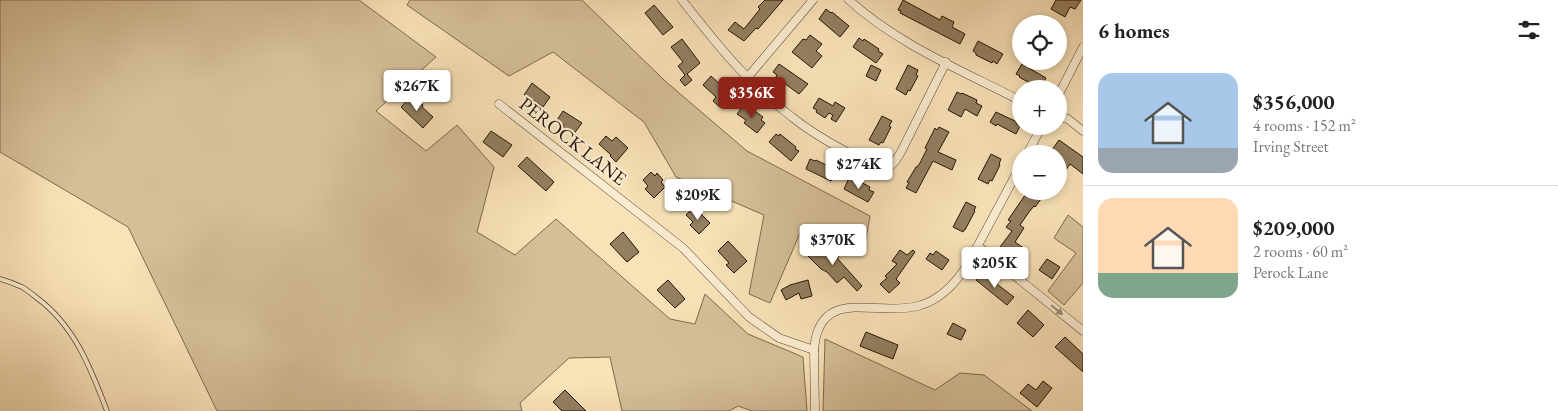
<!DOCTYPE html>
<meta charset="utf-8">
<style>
body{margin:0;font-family:"EB Garamond",serif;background:#f2f2f2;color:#222;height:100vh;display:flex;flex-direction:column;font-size:19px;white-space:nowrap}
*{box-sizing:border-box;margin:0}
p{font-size:16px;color:#767676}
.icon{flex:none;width:28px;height:28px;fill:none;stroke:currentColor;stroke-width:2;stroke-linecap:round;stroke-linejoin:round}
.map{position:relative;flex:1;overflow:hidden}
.panel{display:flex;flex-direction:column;background:#fff;width:475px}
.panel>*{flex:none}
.buttons{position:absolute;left:1012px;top:15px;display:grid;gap:10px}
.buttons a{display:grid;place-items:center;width:55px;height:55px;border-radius:50%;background:#fff;box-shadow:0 2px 8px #0003;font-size:25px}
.price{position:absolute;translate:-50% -42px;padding:0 11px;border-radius:5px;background:#fff;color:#222;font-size:16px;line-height:32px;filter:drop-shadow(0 1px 2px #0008)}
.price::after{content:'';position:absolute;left:50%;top:30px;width:15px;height:11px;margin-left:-8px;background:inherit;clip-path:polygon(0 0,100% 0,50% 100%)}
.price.selected{background:#8f2418;color:#fff}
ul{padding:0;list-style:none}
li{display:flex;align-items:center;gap:15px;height:125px;padding:0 15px}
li+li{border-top:1px solid #e0e0e0}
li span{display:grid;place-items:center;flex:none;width:140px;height:100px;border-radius:15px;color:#555}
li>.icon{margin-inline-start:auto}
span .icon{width:60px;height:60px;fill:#fffc;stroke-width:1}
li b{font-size:21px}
h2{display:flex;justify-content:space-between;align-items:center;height:60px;padding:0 15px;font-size:21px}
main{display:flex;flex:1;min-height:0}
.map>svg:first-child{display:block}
</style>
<main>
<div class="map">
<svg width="1083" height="411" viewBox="0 0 1083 411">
<rect width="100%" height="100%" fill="#f9e2b8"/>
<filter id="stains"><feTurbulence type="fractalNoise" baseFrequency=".004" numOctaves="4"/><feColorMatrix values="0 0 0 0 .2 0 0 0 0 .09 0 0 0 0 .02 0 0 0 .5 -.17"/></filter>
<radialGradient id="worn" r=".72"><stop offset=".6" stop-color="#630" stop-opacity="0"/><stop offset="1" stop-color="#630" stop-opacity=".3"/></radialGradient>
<!-- green -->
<g fill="#d5bf99" stroke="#7e694e">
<path d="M0,0h359l77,57 -60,54 50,40 31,-26 37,42 -17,65 38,23 41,-36 114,100 25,5 10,-30 43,40 55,23 4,54h-55l-14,-5 -9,5h-107l-12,-54 -41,1 -49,45 2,8h-305l-89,-184 -128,-75z"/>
<path d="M410,0h172l82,80 83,71 123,65 -6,34 -61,-24 -33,77 -21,-9 15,-79 -88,-38 -32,-55 -91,-70 -44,24 -102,-71z"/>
<path d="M1068,215l15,12v56l-19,22 -16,-14 28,-38 -22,-15z"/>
<path d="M825,339l110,51 25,-17 24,2 48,36h-209z"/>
</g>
<!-- building -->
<g fill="#947f61" stroke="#261302">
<path d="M765,0h18l-25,29 -2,-1 -12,13 -16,-11 7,-8 9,7 16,-20 -2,-2z"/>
<path d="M903,0l37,20 2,-4 12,6 -2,5 13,7 -5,10 -60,-31 1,-2 -3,-1z"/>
<path d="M1056,0h25l-6,9 -5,-2 -5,10 -14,-8z"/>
<path d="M654,5l19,22 -10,8 -18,-22z"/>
<path d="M826,9l5,4 1,-1 17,14 -9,11 -21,-18z"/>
<path d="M810,35l12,9 -6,7 6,5 -10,12 -20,-16 11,-13 3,1z"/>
<path d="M859,38l4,3 1,-2 15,10 -1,2 5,3 -7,9 -23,-16z"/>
<path d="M682,39l18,24 -13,11 5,6 -7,6 -5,-6 5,-5 -7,-9 5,-4 -12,-15z"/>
<path d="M978,41l25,13 -6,10 -4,-3 -1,2 -16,-8v-2l-3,-2z"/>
<path d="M779,64l29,20 -9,10 -23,-17 1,-2 -4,-3z"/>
<path d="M1022,64l24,14 -5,9 -3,-2 -1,2 -18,-10 1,-1 -4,-2z"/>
<path d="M871,65l10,5 -5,11 -10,-5z"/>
<path d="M908,65l10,5 -2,5 2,1 -8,15 -2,-1 -2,5 -10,-6z"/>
<path d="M711,76l21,19 -12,12 -7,-6 3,-4 -13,-12z"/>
<path d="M532,83l18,14 -7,10 -8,-6h-7l-4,-3 2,-2 -2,-1z"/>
<path d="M957,92l4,2 1,-1 15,7 -1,3 6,3 -5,10 -12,-7 -4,8 -13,-7z"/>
<path d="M411,96l5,6 2,-2 5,5 -1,2 11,10 -10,11 -22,-21z"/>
<path d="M819,98l14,8 2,-4 10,6 -9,14 -5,-3 2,-4 -4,-2 -4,5 -9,-6 1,-2 -4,-2z"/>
<path d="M743,106l4,4 2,-3 14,10 -2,3 4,3 -8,10 -13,-10 2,-3 -9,-6z"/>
<path d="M563,111l19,12 -9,12 -10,-8 1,-2 -7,-5z"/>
<path d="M996,112l21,10 -1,2 4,2 -4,8 -19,-10 -1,2 -6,-4z"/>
<path d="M882,116l10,5 -3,5 2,1 -8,16 -2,-1 -2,3 -10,-5z"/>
<path d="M939,127l10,5 -11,20 18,8 -4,10 -19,-9 -17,32 -10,-5 3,-5 -2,-1 9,-15h1l3,-4 7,-14 -2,-1 10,-20 2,2z"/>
<path d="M491,131l21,14 -9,12 -20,-15z"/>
<path d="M776,134l3,2 1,-2 16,13 -1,2 4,2 -8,10 -22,-19z"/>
<path d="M606,136l6,5 4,-4 12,11 -12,14 -6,-6 1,-1 -12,-11z"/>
<path d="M1059,140l24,17v17l-13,-10 -11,16v-26h-10z"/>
<path d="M991,154l10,5 -2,5 1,1 -8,16 -2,-1 -2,4 -10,-5z"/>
<path d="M527,157l27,25 -8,9 -28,-25z"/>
<path d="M810,159l5,2 1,-1 16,8 -1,2 4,2 -4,9 -25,-12z"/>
<path d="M651,172l4,4 2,-3 6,7 -2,2 4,5 -11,11 -9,-9 3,-3 -5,-6z"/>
<path d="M849,178l5,3 1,-2 15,8 -1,3 5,2 -6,10 -24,-13z"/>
<path d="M1028,191h19l-12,16 -1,-1 -5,6 -9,13 4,3 -9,14 10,7 -8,11 -17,-13 12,-16 -6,-4 5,-6 -3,-1z"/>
<path d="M966,202l10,5 -2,3 1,1 -10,19h-1l-1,2 -10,-5z"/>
<path d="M694,207l16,16 -11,11 -9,-9 3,-3 -7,-7z"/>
<path d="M623,232l16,20 -12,10 -17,-18z"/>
<path d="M728,241l19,20 -13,12 -8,-8 3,-2 -11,-12z"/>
<path d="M828,246l11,11 -2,1 25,28 -5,5 -13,-14 -7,6 -10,-11 -6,-3 -15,-15 7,-7 5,6 4,-3 1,1z"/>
<path d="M900,250l7,5 6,-5 2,2 -19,27 4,4 -11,10 -9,-9 7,-6 -2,-2 12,-12 -5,-3z"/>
<path d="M936,251l13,9 -7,10 -16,-11 4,-6 3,2z"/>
<path d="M1047,259l13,8 -8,12 -13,-9z"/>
<path d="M982,273l32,24 -7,8 -31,-25z"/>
<path d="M668,280l17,19 -10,9 -18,-18z"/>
<path d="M808,280l4,16 -11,3 -2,-6 -13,7 -5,-10 9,-5z"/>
<path d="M1028,310l16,15 -11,12 -16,-14z"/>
<path d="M953,323l13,7 -5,10 -14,-6z"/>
<path d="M866,332l32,13 -5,14 -33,-13z"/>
<path d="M1065,337l18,17v18l-28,-25z"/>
<path d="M1043,381l9,7 -15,19 -17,-14 8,-9 8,6z"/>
<path d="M565,390l21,21h-24l-9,-9z"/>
</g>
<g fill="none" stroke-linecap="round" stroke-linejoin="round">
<defs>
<path id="lane" d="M0,279c7,2 15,5 22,8 5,3 10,7 15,11 38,28 54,71 70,113"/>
<g id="street">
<path d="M682,0c33,42 67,85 110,117 17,14 36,25 55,35 9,6 27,18 38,16 8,-1 12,-10 16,-16l45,-90"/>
<path d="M849,0c48,44 114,71 172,101"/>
<path d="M747,78l66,-78"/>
<path d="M1059,94l24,-47"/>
<path d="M499,104l184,144 66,69 30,21 35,12"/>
<path d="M1059,117l9,2 15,12"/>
<path d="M1027,154l15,-28"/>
<path d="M978,246l105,85"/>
<path d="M815,411l-1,-61c5,-65 61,-33 104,-44 23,-6 39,-24 51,-44l52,-97"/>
</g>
</defs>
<!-- lane casing -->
<use href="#lane" stroke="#5b4730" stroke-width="5.5"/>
<!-- street casing -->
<use href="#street" stroke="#5b4730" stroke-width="9"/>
<!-- lane -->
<use href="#lane" stroke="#fbecd1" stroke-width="4"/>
<!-- street -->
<use href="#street" stroke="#fbecd1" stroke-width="8"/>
</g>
<!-- one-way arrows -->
<defs><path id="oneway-solid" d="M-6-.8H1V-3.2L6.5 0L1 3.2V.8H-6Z" transform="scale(1.25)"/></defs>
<use fill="#9b8a74" href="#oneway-solid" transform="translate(1057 310) rotate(39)"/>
<g text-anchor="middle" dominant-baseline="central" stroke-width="4.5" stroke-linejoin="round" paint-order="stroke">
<!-- street labels -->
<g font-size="19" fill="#261302" stroke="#fbecd1">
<text transform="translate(573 141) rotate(38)">PEROCK LANE</text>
</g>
</g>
<rect width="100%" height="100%" filter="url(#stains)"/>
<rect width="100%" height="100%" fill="url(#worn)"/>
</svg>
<div class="buttons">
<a><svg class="icon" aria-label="locate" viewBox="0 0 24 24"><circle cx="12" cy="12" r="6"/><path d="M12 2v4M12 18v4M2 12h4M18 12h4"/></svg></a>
<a>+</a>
<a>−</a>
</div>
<b class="price" style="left:417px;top:112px">$267K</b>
<b class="price selected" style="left:752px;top:119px">$356K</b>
<b class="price" style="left:859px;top:190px">$274K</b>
<b class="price" style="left:698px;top:221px">$209K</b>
<b class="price" style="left:833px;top:266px">$370K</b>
<b class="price" style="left:995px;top:289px">$205K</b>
</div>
<section class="panel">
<h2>6 homes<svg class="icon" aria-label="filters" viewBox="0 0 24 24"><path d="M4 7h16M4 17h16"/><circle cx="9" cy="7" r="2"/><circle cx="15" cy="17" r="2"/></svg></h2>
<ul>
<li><span style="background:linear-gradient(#a9c7e8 75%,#9aa5b1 0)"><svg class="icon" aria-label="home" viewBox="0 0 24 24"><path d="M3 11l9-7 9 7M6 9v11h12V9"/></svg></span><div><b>$356,000</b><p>4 rooms · 152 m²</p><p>Irving Street</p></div></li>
<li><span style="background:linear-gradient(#ffd9b3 75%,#7fa58c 0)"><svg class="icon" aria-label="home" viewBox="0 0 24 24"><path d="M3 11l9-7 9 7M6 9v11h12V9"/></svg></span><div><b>$209,000</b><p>2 rooms · 60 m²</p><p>Perock Lane</p></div></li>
</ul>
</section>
</main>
